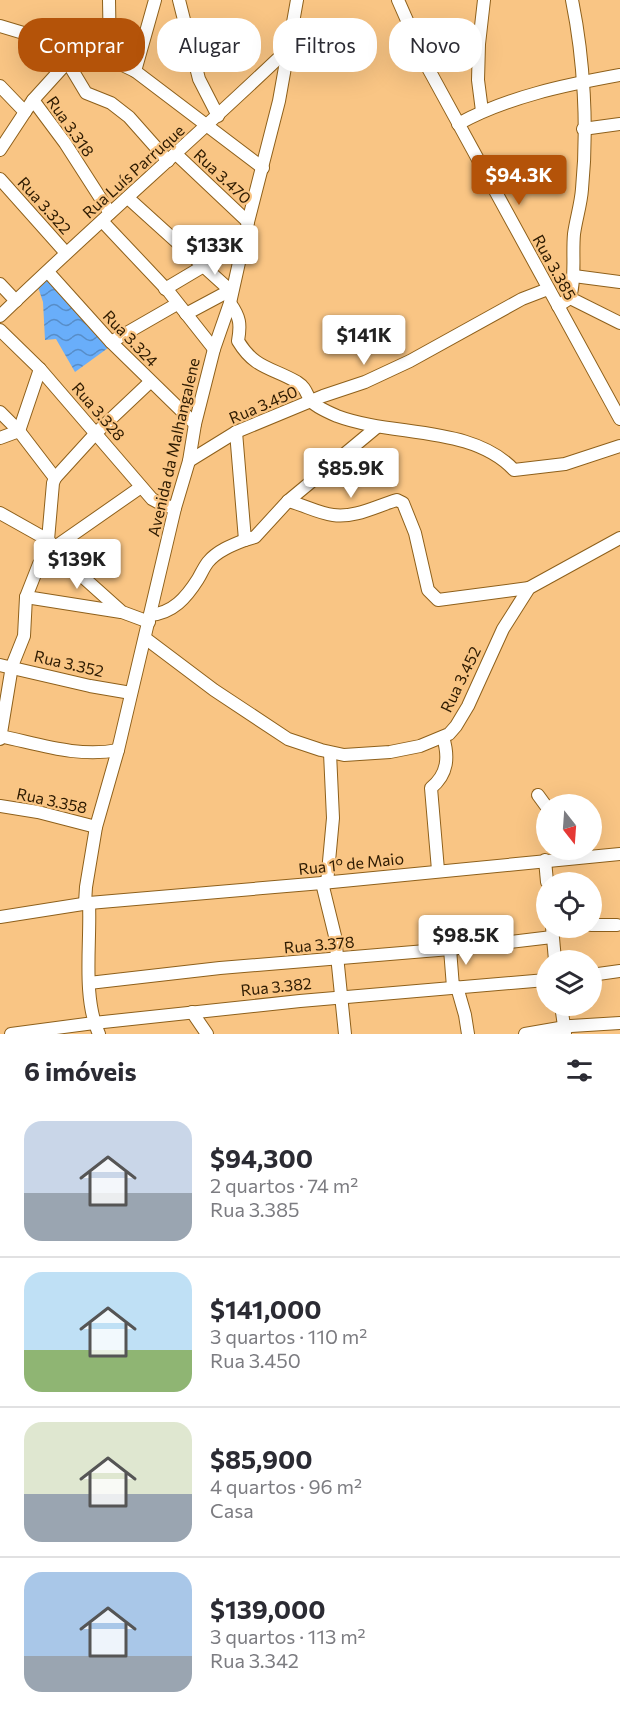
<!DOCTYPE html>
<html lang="pt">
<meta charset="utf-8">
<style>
body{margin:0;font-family:Commissioner,sans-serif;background:#f7f7f7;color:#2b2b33;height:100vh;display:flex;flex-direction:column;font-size:22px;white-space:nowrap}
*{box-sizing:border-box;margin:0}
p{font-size:20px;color:#7c7c81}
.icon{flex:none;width:33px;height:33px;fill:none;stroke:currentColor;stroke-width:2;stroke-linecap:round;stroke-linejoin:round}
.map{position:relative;height:1034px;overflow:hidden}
.sheet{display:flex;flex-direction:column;background:#fff;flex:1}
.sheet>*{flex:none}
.hud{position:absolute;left:18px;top:18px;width:585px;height:54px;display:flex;gap:12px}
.needle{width:39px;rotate:163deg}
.controls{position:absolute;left:536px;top:794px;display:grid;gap:12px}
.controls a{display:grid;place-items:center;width:66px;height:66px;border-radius:50%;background:#fff;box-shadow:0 6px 24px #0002;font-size:30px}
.price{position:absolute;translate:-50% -51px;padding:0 14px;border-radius:6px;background:#fff;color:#222;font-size:20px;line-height:39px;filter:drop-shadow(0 2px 3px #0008)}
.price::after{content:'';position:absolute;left:50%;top:36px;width:18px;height:14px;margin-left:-9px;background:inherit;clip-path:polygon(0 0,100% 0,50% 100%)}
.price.selected{background:#b45309;color:#fff}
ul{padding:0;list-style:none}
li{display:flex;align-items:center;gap:18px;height:150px;padding:0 24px}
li+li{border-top:2px solid #e1e1e2}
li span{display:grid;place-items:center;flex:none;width:168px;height:120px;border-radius:18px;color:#555}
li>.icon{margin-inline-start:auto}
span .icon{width:72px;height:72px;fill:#fffc;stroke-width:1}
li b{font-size:26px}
h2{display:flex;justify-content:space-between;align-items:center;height:72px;padding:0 24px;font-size:26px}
.chip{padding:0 21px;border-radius:24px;background:#fff;box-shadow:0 6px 24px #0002;font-size:21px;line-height:54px}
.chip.selected{background:#b45309;color:#fff}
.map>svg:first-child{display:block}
</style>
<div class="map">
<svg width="620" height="1034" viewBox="0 0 620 1034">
<defs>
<pattern id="water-waves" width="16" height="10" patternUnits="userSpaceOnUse" patternTransform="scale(1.5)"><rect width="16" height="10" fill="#69aefa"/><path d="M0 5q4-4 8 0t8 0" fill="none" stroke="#578dc8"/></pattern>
</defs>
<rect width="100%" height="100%" fill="#f9c584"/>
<!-- water -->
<path fill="url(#water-waves)" d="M49,278l59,70 -33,24 -19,-33 -11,1 -2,-38 -5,-15z"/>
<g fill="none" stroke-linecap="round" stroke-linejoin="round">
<defs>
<g id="minor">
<path d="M109,0l1,59"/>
<path d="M179,0l20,79 19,37"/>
<path d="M398,0l30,68 192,351"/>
<path d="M0,26l110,33 25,12 128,97"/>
<path d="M68,63l18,30 25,10 18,14 39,44"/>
<path d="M135,71l20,-71"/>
<path d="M0,86l25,26 8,-12 32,43 45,70"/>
<path d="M33,100l39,-43"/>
<path d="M482,111l-4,-31 1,-36 5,-44"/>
<path d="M458,124c49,-27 107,-39 162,-49"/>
<path d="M583,129l37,-5"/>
<path d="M0,150l25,-38"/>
<path d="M176,154l72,68"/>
<path d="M0,179l66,74"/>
<path d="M128,198l104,94"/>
<path d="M102,221l67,71 45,57"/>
<path d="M48,272l63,70 84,82"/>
<path d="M574,276l46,6"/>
<path d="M0,284l16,17"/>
<path d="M165,289l37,-22 43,-33"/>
<path d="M570,298l50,25"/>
<path d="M230,303c10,14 11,21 8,38 17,28 33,26 59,41 8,5 9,10 13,18 4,6 20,13 27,16 56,21 135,9 177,54l51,-6 55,-18"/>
<path d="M558,306l12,-8c6,-21 2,-42 4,-64 2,-15 7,-30 8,-45 6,-61 2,-130 -10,-189"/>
<path d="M186,314l43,-23"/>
<path d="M0,316c94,-91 193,-176 287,-266"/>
<path d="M0,330l40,39 112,130 11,6 12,3"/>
<path d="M111,342l66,-38"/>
<path d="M0,412l19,19 36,47 -2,5 -5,57"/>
<path d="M236,432l9,108 10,-3 33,-36 89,-74"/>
<path d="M0,438l19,-7 21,-62"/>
<path d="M189,461l47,-29 87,-36 42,-14 45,-21 112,-62 26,-10"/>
<path d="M55,478l41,-45 54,-51"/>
<path d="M288,501c16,4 30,12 45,14 23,3 43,-9 64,-15l6,3 12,30 13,57 10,10 91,-12"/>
<path d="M0,513l48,27 36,38 38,34 27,10"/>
<path d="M26,597l95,15"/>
<path d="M150,615c23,-2 36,-17 48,-36 3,-5 6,-12 10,-17 9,-11 24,-17 37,-22"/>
<path d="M145,638l69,52 74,49 33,11 23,5 46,-3 30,-6 29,-12 7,-8 12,-20 35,-77 26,-41 91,-50"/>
<path d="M0,665l90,21 41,7"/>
<path d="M0,736c39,8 78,22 118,14"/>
<path d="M0,739l12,-73 12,-30 2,-39 13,-33 16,-17 86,-60"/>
<path d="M538,795l8,11"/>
<path d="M0,806l38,6 58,15"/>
<path d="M545,860l2,22"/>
<path d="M438,870l-7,-82c17,-14 18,-31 12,-51"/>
<path d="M322,883l13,53 10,98"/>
<path d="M327,883l6,-65 -3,-65"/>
<path d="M85,903l1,-16 10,-60 22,-77 57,-242 14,-47 6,-37 19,-75 16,-46 18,-81 31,-121 18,-101"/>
<path d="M89,903c2,40 -7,94 10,131"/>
<path d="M0,917l89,-14 233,-20 298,-29"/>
<path d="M591,925h26"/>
<path d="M552,927l3,33"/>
<path d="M450,949l3,38"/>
<path d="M591,975l29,-4"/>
<path d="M89,983l131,-15 230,-19 102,-12"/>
<path d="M457,987l8,28 3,19"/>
<path d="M561,1005l4,28"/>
<path d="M192,1012l15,22"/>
<path d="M11,1034l83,-11 206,-22 246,-21"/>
<path d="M525,1034l46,-8 49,-3"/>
</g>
</defs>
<!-- minor casing -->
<use href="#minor" stroke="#8e601b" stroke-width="14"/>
<!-- minor -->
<use href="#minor" stroke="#fff" stroke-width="12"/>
</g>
<g text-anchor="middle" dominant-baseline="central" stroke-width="4.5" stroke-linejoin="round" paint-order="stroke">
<!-- street labels -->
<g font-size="16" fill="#2d1a00" stroke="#f9c584">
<text transform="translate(71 126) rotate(55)">Rua 3.318</text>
<text transform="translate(133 171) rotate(-42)">Rua Luís Parruque</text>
<text transform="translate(223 176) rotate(43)">Rua 3.470</text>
<text transform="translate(45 205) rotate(48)">Rua 3.322</text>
<text transform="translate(555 267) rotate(61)">Rua 3.385</text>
<text transform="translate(131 338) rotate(46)">Rua 3.324</text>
<text transform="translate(263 404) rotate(-23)">Rua 3.450</text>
<text transform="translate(99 411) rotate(49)">Rua 3.328</text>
<text transform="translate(173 447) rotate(-77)">Avenida da Malhangalene</text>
<text transform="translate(69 663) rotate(13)">Rua 3.352</text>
<text transform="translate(460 679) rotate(-64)">Rua 3.452</text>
<text transform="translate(52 800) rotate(12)">Rua 3.358</text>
<text transform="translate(351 863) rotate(-6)">Rua 1º de Maio</text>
<text transform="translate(319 944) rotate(-5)">Rua 3.378</text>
<text transform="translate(276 986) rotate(-6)">Rua 3.382</text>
</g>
</g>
</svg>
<div class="controls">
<a><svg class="needle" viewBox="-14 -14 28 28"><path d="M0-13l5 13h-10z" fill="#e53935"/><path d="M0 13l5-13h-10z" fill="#7c7c81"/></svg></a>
<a><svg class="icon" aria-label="locate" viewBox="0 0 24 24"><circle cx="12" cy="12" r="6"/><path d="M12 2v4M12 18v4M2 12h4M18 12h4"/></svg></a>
<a><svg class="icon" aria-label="layers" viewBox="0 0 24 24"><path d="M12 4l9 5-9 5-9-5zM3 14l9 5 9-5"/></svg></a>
</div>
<b class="price selected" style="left:519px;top:206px">$94.3K</b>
<b class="price" style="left:215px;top:276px">$133K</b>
<b class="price" style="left:364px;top:366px">$141K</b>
<b class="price" style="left:351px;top:499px">$85.9K</b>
<b class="price" style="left:77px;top:590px">$139K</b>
<b class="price" style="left:466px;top:966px">$98.5K</b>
<div class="hud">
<a class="chip selected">Comprar</a>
<a class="chip">Alugar</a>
<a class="chip">Filtros</a>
<a class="chip">Novo</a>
</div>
</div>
<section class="sheet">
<h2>6 imóveis<svg class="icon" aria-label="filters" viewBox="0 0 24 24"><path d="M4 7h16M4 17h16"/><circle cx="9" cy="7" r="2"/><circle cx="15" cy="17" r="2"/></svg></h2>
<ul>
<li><span style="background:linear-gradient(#c9d6e8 60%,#9aa5b1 0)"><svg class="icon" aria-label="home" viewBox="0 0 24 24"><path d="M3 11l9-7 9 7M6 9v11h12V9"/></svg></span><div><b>$94,300</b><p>2 quartos · 74 m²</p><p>Rua 3.385</p></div></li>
<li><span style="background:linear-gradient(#bfe0f5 65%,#8fb573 0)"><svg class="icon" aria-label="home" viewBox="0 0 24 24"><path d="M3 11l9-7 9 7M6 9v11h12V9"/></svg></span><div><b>$141,000</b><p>3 quartos · 110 m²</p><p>Rua 3.450</p></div></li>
<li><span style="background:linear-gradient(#dfe7d0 60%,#9aa5b1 0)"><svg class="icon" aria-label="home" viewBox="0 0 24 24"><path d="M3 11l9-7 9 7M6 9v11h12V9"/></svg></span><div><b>$85,900</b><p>4 quartos · 96 m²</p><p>Casa</p></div></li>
<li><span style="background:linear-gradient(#a9c7e8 70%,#9aa5b1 0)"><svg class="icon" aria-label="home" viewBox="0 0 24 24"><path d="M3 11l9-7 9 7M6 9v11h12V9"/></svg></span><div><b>$139,000</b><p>3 quartos · 113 m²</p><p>Rua 3.342</p></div></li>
</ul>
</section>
